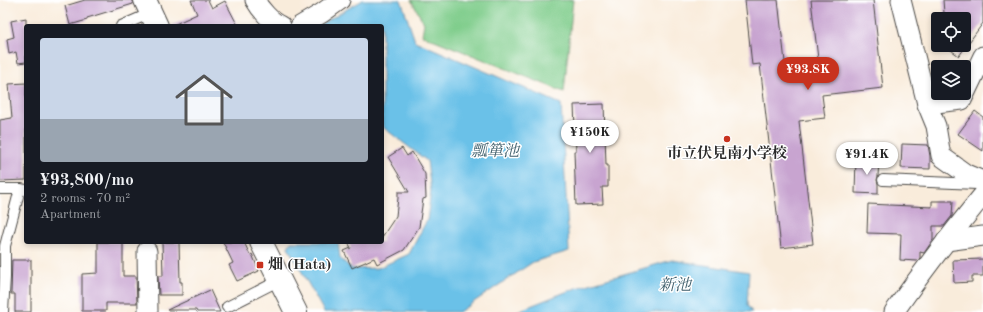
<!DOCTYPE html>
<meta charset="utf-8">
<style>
body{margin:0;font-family:"Old Standard TT","Noto Serif JP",serif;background:#20242c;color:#f1f3f6;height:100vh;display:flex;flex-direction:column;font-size:15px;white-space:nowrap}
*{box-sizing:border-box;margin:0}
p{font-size:13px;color:#9ea1a6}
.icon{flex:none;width:22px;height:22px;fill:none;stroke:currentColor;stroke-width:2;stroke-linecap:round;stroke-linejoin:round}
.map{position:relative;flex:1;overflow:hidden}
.drawer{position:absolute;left:24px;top:24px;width:360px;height:220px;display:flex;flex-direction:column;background:#171b24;border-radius:4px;box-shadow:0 2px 6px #0003}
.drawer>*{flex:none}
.tools{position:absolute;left:931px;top:12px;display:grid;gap:8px}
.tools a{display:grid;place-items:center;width:40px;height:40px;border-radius:4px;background:#171b24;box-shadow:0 2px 6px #0003;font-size:20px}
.price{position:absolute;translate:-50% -34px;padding:0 9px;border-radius:14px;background:#fff;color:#222;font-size:13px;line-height:26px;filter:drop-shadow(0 1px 2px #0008)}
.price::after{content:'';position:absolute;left:50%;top:24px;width:12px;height:9px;margin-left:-6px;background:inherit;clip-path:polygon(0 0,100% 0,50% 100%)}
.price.selected{background:#c8321e;color:#fff}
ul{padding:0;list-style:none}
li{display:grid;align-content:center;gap:8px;height:212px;padding:0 16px}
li+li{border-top:1px solid #363941}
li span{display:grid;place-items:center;height:124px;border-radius:4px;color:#555}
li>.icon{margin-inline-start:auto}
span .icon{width:72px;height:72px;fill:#fffc;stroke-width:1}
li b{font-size:17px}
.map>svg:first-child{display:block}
</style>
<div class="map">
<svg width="983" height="312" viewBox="0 0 983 312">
<rect width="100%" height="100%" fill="#fff"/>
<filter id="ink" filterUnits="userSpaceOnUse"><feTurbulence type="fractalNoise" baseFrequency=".025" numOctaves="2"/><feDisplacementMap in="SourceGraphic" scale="8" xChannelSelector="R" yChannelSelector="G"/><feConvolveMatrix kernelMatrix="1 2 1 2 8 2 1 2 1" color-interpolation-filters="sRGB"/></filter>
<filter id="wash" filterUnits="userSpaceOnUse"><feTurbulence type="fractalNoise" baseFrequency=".012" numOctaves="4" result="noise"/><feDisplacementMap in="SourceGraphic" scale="16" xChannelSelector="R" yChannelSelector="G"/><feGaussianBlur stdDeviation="0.9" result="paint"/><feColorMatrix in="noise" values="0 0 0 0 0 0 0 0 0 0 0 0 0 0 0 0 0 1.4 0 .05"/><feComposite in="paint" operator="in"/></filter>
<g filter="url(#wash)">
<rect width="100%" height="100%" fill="#f9ecdb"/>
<!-- green -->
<path fill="#80cd8c" stroke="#567c5c" d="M411,0h162l-9,92 -142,-57 2,-12z"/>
<!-- water -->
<g fill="#6bc1e8" stroke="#4b768a">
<path d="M363,0h38l14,41 146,63 8,147 -36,11 -74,50h-135l-36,-65 3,-5h47l2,16 12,11 26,-1 31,-14 18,-34 4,-29 -4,-30 -43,-33 -2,-3v-99h-62l-1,-1z"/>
<path d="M672,260l77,12 -2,33 5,7h-237l61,-24z"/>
</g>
<g id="blocks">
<!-- building -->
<g fill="#c8a4d0">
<path d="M85,0h48v4l-46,14v2l-17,5 -5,-19z"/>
<path d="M191,0h17l4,8 13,-7 13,25h-67l26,-12z"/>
<path d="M745,0h33l8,71 33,-4 -8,-67h62l10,88 -61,7 3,23 -26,3 14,123 -32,4 -21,-184 -8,1z"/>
<path d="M943,0h40v23l-24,33 -15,-11h20v-26h-15l1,-1 -6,-5z"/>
<path d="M26,18v44l-8,1 -2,-11 -7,2 -2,-15 7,-2 -3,-16z"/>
<path d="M26,83v97l-26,1v-61l12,-2 -3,-34z"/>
<path d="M604,104l2,61h2v22h-6l1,17 -27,1 -2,-54h2l-2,-46z"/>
<path d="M975,111l8,6v34l-25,-17z"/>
<path d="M902,144l26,1 2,11v13l-29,-1z"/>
<path d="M402,148l5,8 5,-4 13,22 1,24 -3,1 -4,28 -15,23 -27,14 -3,-6 -22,10 -8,-17 7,-3 -3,-6h34v-5l14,-21 2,-18v-6h11l-21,-35z"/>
<path d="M856,158l23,1 -1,17 -1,4 1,4v10l-23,-1z"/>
<path d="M932,201h21l-1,15 -8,10h-11v14l-9,13 -4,-1v6l-3,3 -17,-1 1,-26 -34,-1 1,-29 64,3z"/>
<path d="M98,242h25v34h13l1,27h-31v8h-24v-37l16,-1z"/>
<path d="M162,242h17l1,40h2v13h-23l-1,-19h5z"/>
<path d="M223,242h21l6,13 2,-1 7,17 -22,10 -8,-16 4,-2z"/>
<path d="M983,259v17h-11v6l-18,1 -1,-23z"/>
<path d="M12,260h19v52h-16v-18h-4z"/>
<path d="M210,290l10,22h-23l-1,-2h-29z"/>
</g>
</g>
</g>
<g filter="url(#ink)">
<use href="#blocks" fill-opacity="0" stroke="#4a4845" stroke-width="1"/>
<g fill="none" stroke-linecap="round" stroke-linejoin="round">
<defs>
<g id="lane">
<path d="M121,26l30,-13"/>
<path d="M883,180l94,4"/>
<path d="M0,189h20l6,1"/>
<path d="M227,307l53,-27"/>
<path d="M3,312l2,-35v-31l15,-57"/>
</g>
<g id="street">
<path d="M255,0c5,9 16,22 26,26"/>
<path d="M901,0l26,104 9,22 5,30 25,18 17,7"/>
<path d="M300,26l22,-13 18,-13"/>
<path d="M927,104l35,-4 21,-44"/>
<path d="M946,241l37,-5"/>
<path d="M147,251l1,61"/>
<path d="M894,312c28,-40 58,-79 89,-117"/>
</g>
<g id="highway">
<path d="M145,0l12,26"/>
<path d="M261,242l35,70"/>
</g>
</defs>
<!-- lane casing -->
<use href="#lane" stroke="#4a4845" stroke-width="12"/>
<!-- street casing -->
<use href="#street" stroke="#4a4845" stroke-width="21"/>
<!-- highway casing -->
<use href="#highway" stroke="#4a4845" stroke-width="24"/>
<!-- lane -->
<use href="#lane" stroke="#fff" stroke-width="10"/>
<!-- street -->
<use href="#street" stroke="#fff" stroke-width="19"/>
<!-- highway -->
<use href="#highway" stroke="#fff" stroke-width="22"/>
</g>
</g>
<!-- markers -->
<g fill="#c8321e" stroke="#fff" stroke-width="1.5">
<circle cx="727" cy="139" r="4"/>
<rect x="256" y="261" width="8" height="8" rx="2"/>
</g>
<g text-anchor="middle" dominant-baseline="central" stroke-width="3" stroke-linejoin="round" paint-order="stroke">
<!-- poi labels -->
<g font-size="15" font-weight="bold" fill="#2b2b2b" stroke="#fff">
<text x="727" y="154">市立伏見南小学校</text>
<text x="268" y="265" text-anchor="start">畑 (Hata)</text>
</g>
<!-- water labels -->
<g font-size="16" font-style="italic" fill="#41606d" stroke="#fff">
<text x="495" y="152">瓢箪池</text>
<text x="675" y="286">新池</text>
</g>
</g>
</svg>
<div class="tools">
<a><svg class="icon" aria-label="locate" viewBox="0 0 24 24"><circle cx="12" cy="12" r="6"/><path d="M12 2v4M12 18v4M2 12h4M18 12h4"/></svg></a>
<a><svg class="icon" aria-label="layers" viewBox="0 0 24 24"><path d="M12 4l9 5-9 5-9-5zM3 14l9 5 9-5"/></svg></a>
</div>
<b class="price selected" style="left:808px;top:91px">¥93.8K</b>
<b class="price" style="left:590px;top:154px">¥150K</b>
<b class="price" style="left:867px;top:176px">¥91.4K</b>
<section class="drawer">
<ul>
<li><span style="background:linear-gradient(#c9d6e8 65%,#9aa5b1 0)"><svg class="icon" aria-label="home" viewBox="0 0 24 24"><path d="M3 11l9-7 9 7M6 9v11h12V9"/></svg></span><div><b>¥93,800/mo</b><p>2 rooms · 70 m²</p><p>Apartment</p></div></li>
</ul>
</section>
</div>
